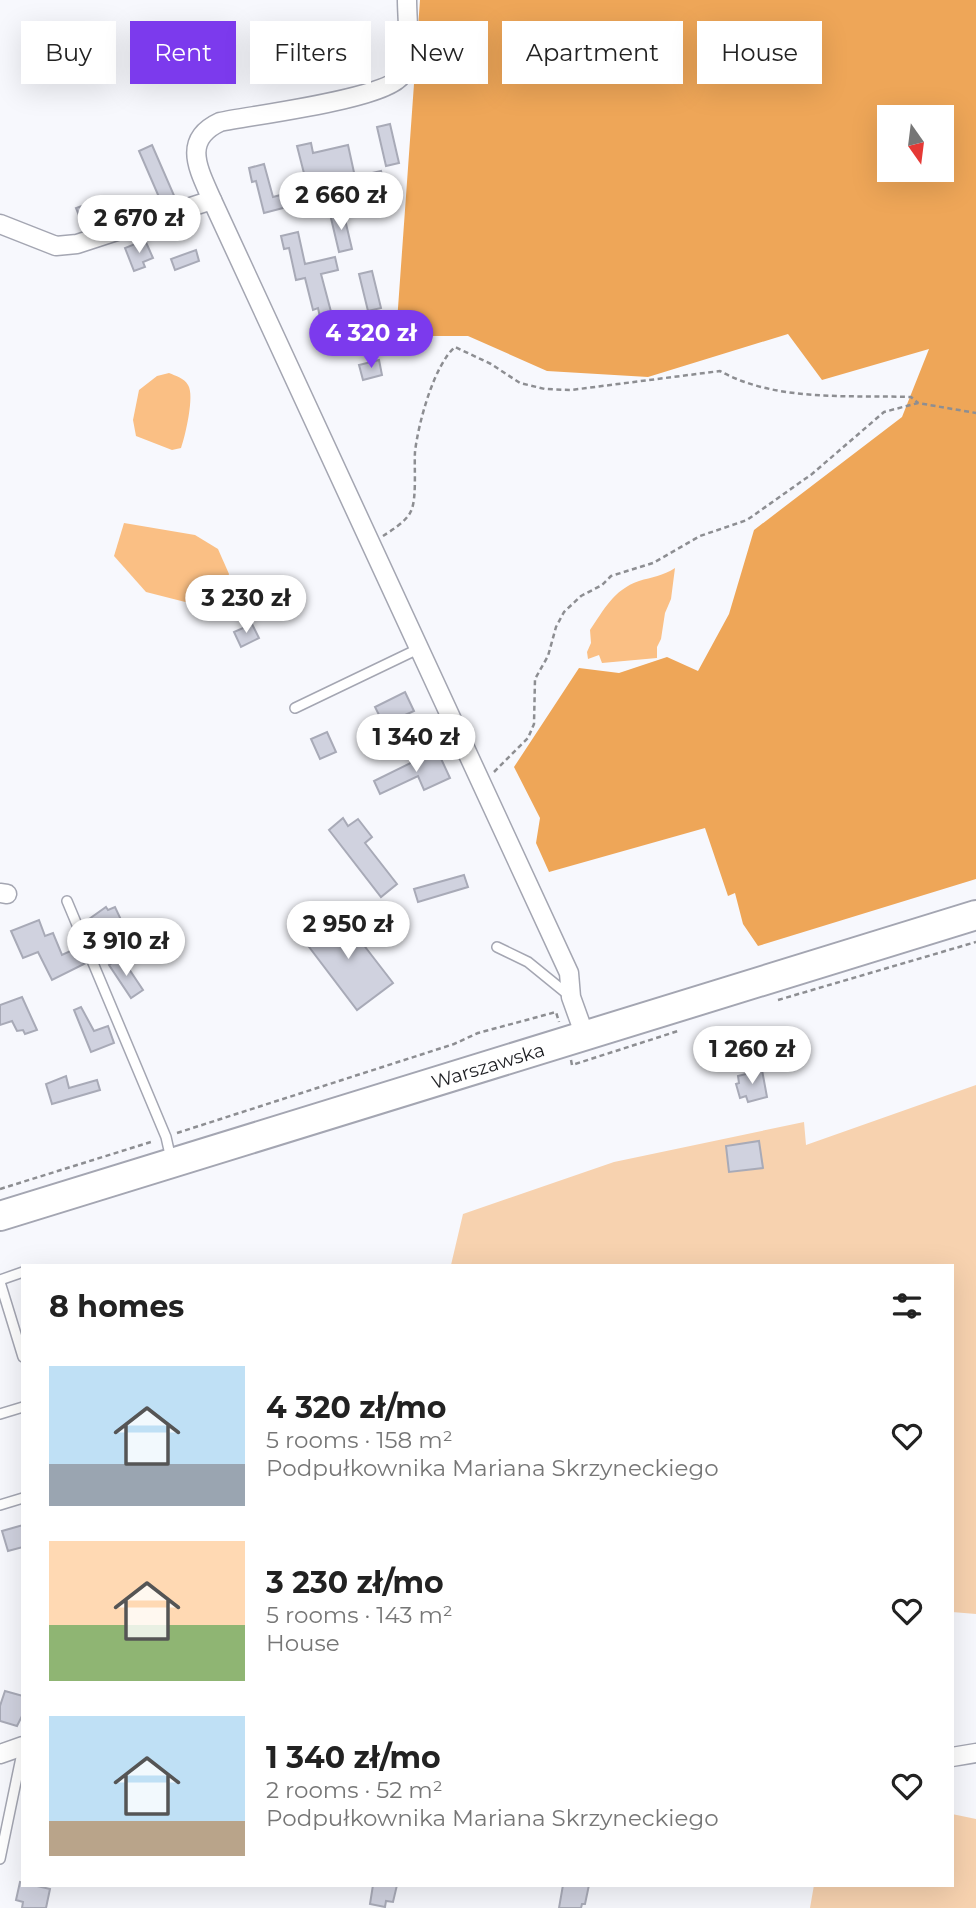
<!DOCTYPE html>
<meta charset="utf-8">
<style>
body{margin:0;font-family:Montserrat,sans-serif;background:#f2f2f2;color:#222;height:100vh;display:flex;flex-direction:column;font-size:26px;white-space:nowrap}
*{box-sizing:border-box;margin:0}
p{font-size:23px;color:#767676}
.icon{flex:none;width:38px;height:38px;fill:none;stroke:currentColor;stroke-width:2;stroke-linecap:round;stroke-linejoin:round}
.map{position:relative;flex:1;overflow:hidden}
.sheet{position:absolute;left:21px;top:1264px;width:933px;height:623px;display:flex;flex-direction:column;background:#fff;border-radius:0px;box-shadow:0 7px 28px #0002}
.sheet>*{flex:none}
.top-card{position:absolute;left:21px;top:21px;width:934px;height:63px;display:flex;gap:14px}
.needle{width:46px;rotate:166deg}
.buttons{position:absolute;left:877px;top:105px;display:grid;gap:14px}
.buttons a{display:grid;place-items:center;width:77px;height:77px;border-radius:0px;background:#fff;box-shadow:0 7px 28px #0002;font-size:35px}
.price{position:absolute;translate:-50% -60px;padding:0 16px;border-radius:24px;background:#fff;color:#222;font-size:23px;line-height:46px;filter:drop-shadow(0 2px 4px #0008)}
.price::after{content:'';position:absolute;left:50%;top:42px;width:21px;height:16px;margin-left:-10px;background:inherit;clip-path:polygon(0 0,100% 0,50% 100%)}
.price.active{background:#7c3aed;color:#fff}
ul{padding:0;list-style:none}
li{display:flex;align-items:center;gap:21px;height:175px;padding:0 28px}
li span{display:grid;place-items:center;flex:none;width:196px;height:140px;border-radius:0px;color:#555}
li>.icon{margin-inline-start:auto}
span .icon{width:84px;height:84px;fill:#fffc;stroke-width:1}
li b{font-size:30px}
h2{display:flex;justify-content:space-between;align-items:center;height:84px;padding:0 28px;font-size:30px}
.tag{padding:0 24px;border-radius:0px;background:#fff;box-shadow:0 7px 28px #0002;font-size:24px;line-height:63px}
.tag.active{background:#7c3aed;color:#fff}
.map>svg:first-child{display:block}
</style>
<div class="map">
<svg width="976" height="1908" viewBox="0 0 976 1908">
<rect width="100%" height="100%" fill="#f7f8fd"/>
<!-- green -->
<g fill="#f7d2af">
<path d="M976,1085v529l-24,-2v-347h-501l12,-51 151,-52 190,-40 2,23z"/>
<path d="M952,1814l24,5v89h-166l4,-23h138z"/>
</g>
<!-- forest -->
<path fill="#eea658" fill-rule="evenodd" d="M420,0h556v879l-218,67 -15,-22 -8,-31 -7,3 -23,-68 -156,44 -13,-29 4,-25 -26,-51 65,-99 40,5 48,-16 31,14 31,-57 25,-84 148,-113 27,-68 -107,31 -34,-46 -140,43 -101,-6 -79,-35h-72zM889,117h53v53h-53z"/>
<!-- water -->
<g fill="#fabf84">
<path d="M169,373c7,3 15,5 19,12 7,10 -3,52 -7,63l-9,2 -36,-14 -3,-16 6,-30 18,-14z"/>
<path d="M124,523l71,12 23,14 11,25 -5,17 -9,8 -18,6 -51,-13 -32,-36z"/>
<path d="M675,568l-4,31 -6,14 -4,26 -4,8v11l-55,5 -3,-8 -11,4 -1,-7 4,-9 -1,-13c14,-20 23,-40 49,-49 13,-4 24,-5 36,-13z"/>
</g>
<!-- building -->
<g fill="#d0d2df" stroke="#a8aab7" stroke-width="2">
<path d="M390,124l9,39 -13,3 -9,-39z"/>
<path d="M311,143l2,10 35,-8 7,32 26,-6 3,12 -42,10 -4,-16 -31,8 -10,-39z"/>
<path d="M152,145l24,55 -14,4 -23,-53z"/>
<path d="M264,164l9,33 30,-8 3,13 -42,11 -8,-32 -4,1 -3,-14z"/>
<path d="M98,200l4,11 -4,2 3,8 -17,7 -8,-20z"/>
<path d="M343,211l9,38 -13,3 -9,-38z"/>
<path d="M298,232l7,32 30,-7 3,13 -17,4 13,49 29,-6 3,13 -41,10 -7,-32 -5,2 -8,-32 -9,2 -7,-32 -5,1 -3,-13z"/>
<path d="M145,240l8,18 -10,4 2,5 -11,4 -9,-23z"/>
<path d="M196,250l3,11 -24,9 -4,-11z"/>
<path d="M372,271l9,37 -13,3 -9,-37z"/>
<path d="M379,360l3,15 -19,5 -4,-15z"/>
<path d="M252,624l7,14 -18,9 -7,-15z"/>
<path d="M405,692l9,19 -9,4 5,9 -13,6 -4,-9 -9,4 -9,-18z"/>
<path d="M327,732l9,20 -16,7 -9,-20z"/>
<path d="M437,750l13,28 -26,12 -6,-14 -38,18 -6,-13z"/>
<path d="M343,818l5,8 10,-7 14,18 -7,6 32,41 -16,13 -52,-67z"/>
<path d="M464,875l4,12 -50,15 -4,-13z"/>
<path d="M106,907l2,3 7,-3 8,17 -25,15 -9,-20z"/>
<path d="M339,913l54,70 -36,27 -54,-71z"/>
<path d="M39,920l6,16 8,-3 9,22 17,-8 7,16 -34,17 -14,-28 -15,6 -12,-27z"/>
<path d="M121,957l22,33 -12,8 -22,-33z"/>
<path d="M22,997l15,33 -12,4 -2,-4 -6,1 -5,-10 -12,4v-20z"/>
<path d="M81,1007l13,24 14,-5 6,17 -23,9 -17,-42z"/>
<path d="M762,1070l5,27 -19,5 -2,-6 -6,2 -4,-14 3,-1 -1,-7z"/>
<path d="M66,1076l3,12 28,-8 3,10 -48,14 -6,-20z"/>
<path d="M759,1141l4,27 -34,4 -3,-26z"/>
<path d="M23,1525v22l-15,4 -6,-20z"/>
<path d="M5,1691l18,5v18l-6,12 -17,-5v-15z"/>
<path d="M20,1882l30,7 -4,19h-24l1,-6 -7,-2z"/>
<path d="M373,1885h24l-4,17 -7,-1 -1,6 -15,-3z"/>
<path d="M563,1885h26l-4,19h-3l-1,4h-22z"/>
</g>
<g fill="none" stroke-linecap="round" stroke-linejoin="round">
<defs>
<g id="service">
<path d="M295,708l123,-59"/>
<path d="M67,901l99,236 5,22"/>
<path d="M497,947l31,15 43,35"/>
<path d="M0,1280l23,-8"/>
<path d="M0,1282l23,75"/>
<path d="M0,1414l23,-7"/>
<path d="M0,1505l23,-7"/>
<path d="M0,1859l23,-111"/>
</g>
<g id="minor">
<path d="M407,0c0,19 5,59 -5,75 -14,24 -149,40 -182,47 -39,18 -21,48 -8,78l357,773 2,24 14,39"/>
<path d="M0,224l56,22 21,-2 135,-44"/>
<path d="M0,893l7,1"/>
<path d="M0,1754l23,-8"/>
<path d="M952,1757l24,-4"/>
</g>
<path id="primary" d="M0,1216l976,-301"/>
</defs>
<!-- service casing -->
<use href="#service" stroke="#a4a6b2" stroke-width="12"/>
<!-- minor casing -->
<use href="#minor" stroke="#a4a6b2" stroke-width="21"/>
<!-- primary casing -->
<use href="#primary" stroke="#a4a6b2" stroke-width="32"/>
<!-- path -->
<g stroke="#8d8e92" stroke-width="2.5" stroke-dasharray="5 3.5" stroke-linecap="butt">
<path d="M383,536c9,-6 24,-15 28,-25 6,-12 3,-45 4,-59 3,-28 19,-87 40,-105l36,17 29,19 25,6 26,1 149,-19c56,31 129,24 191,26l7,6"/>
<path d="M494,772l34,-34 6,-14 1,-45 13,-23 8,-29 8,-15 17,-16 21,-11 9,-9 42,-13 47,-27 47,-16 65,-46 72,-62 34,-9 58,10"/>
<path d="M778,1000l198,-58"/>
<path d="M571,1060l1,5 106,-34"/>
<path d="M177,1133l277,-89 24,-11 78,-21 3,10"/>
<path d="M0,1189l154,-48"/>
</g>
<!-- service -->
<use href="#service" stroke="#fff" stroke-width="9"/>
<!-- minor -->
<use href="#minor" stroke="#fff" stroke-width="18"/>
<!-- primary -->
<use href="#primary" stroke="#fff" stroke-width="28"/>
</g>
<g text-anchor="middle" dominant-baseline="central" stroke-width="5" stroke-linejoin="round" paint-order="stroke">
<!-- street labels -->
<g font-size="19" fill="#1e1f23" stroke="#fff">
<text transform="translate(488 1066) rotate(-17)">Warszawska</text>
</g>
</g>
</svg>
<div class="buttons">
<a><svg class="needle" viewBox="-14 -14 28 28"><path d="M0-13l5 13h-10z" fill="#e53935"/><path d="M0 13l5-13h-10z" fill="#767676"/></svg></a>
</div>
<b class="price" style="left:341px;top:232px">2 660 zł</b>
<b class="price" style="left:139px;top:255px">2 670 zł</b>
<b class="price active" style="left:371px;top:370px">4 320 zł</b>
<b class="price" style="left:246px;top:635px">3 230 zł</b>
<b class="price" style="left:416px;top:774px">1 340 zł</b>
<b class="price" style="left:348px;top:961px">2 950 zł</b>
<b class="price" style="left:126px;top:978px">3 910 zł</b>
<b class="price" style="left:752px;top:1086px">1 260 zł</b>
<div class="top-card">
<a class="tag">Buy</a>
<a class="tag active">Rent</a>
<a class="tag">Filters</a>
<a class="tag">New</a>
<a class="tag">Apartment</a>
<a class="tag">House</a>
</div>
<section class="sheet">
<h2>8 homes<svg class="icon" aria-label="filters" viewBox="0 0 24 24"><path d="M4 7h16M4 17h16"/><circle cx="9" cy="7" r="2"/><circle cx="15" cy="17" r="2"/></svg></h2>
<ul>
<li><span style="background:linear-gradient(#bfe0f5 70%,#9aa5b1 0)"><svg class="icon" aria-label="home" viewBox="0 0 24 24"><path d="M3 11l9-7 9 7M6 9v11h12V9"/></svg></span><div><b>4 320 zł/mo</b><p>5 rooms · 158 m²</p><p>Podpułkownika Mariana Skrzyneckiego</p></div><svg class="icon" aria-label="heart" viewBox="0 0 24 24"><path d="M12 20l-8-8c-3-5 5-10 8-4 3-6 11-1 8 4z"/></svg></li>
<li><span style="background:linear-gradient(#ffd9b3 60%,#8fb573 0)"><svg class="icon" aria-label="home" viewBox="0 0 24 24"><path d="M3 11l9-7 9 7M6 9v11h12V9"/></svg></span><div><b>3 230 zł/mo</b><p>5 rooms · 143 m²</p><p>House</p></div><svg class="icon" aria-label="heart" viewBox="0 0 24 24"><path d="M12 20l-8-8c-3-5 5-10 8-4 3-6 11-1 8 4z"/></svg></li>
<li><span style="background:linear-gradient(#bfe0f5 75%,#b9a48a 0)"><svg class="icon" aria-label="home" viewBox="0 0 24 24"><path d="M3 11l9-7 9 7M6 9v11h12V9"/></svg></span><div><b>1 340 zł/mo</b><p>2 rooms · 52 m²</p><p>Podpułkownika Mariana Skrzyneckiego</p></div><svg class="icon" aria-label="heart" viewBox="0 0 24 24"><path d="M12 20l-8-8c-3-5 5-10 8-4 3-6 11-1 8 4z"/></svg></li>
</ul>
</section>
</div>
